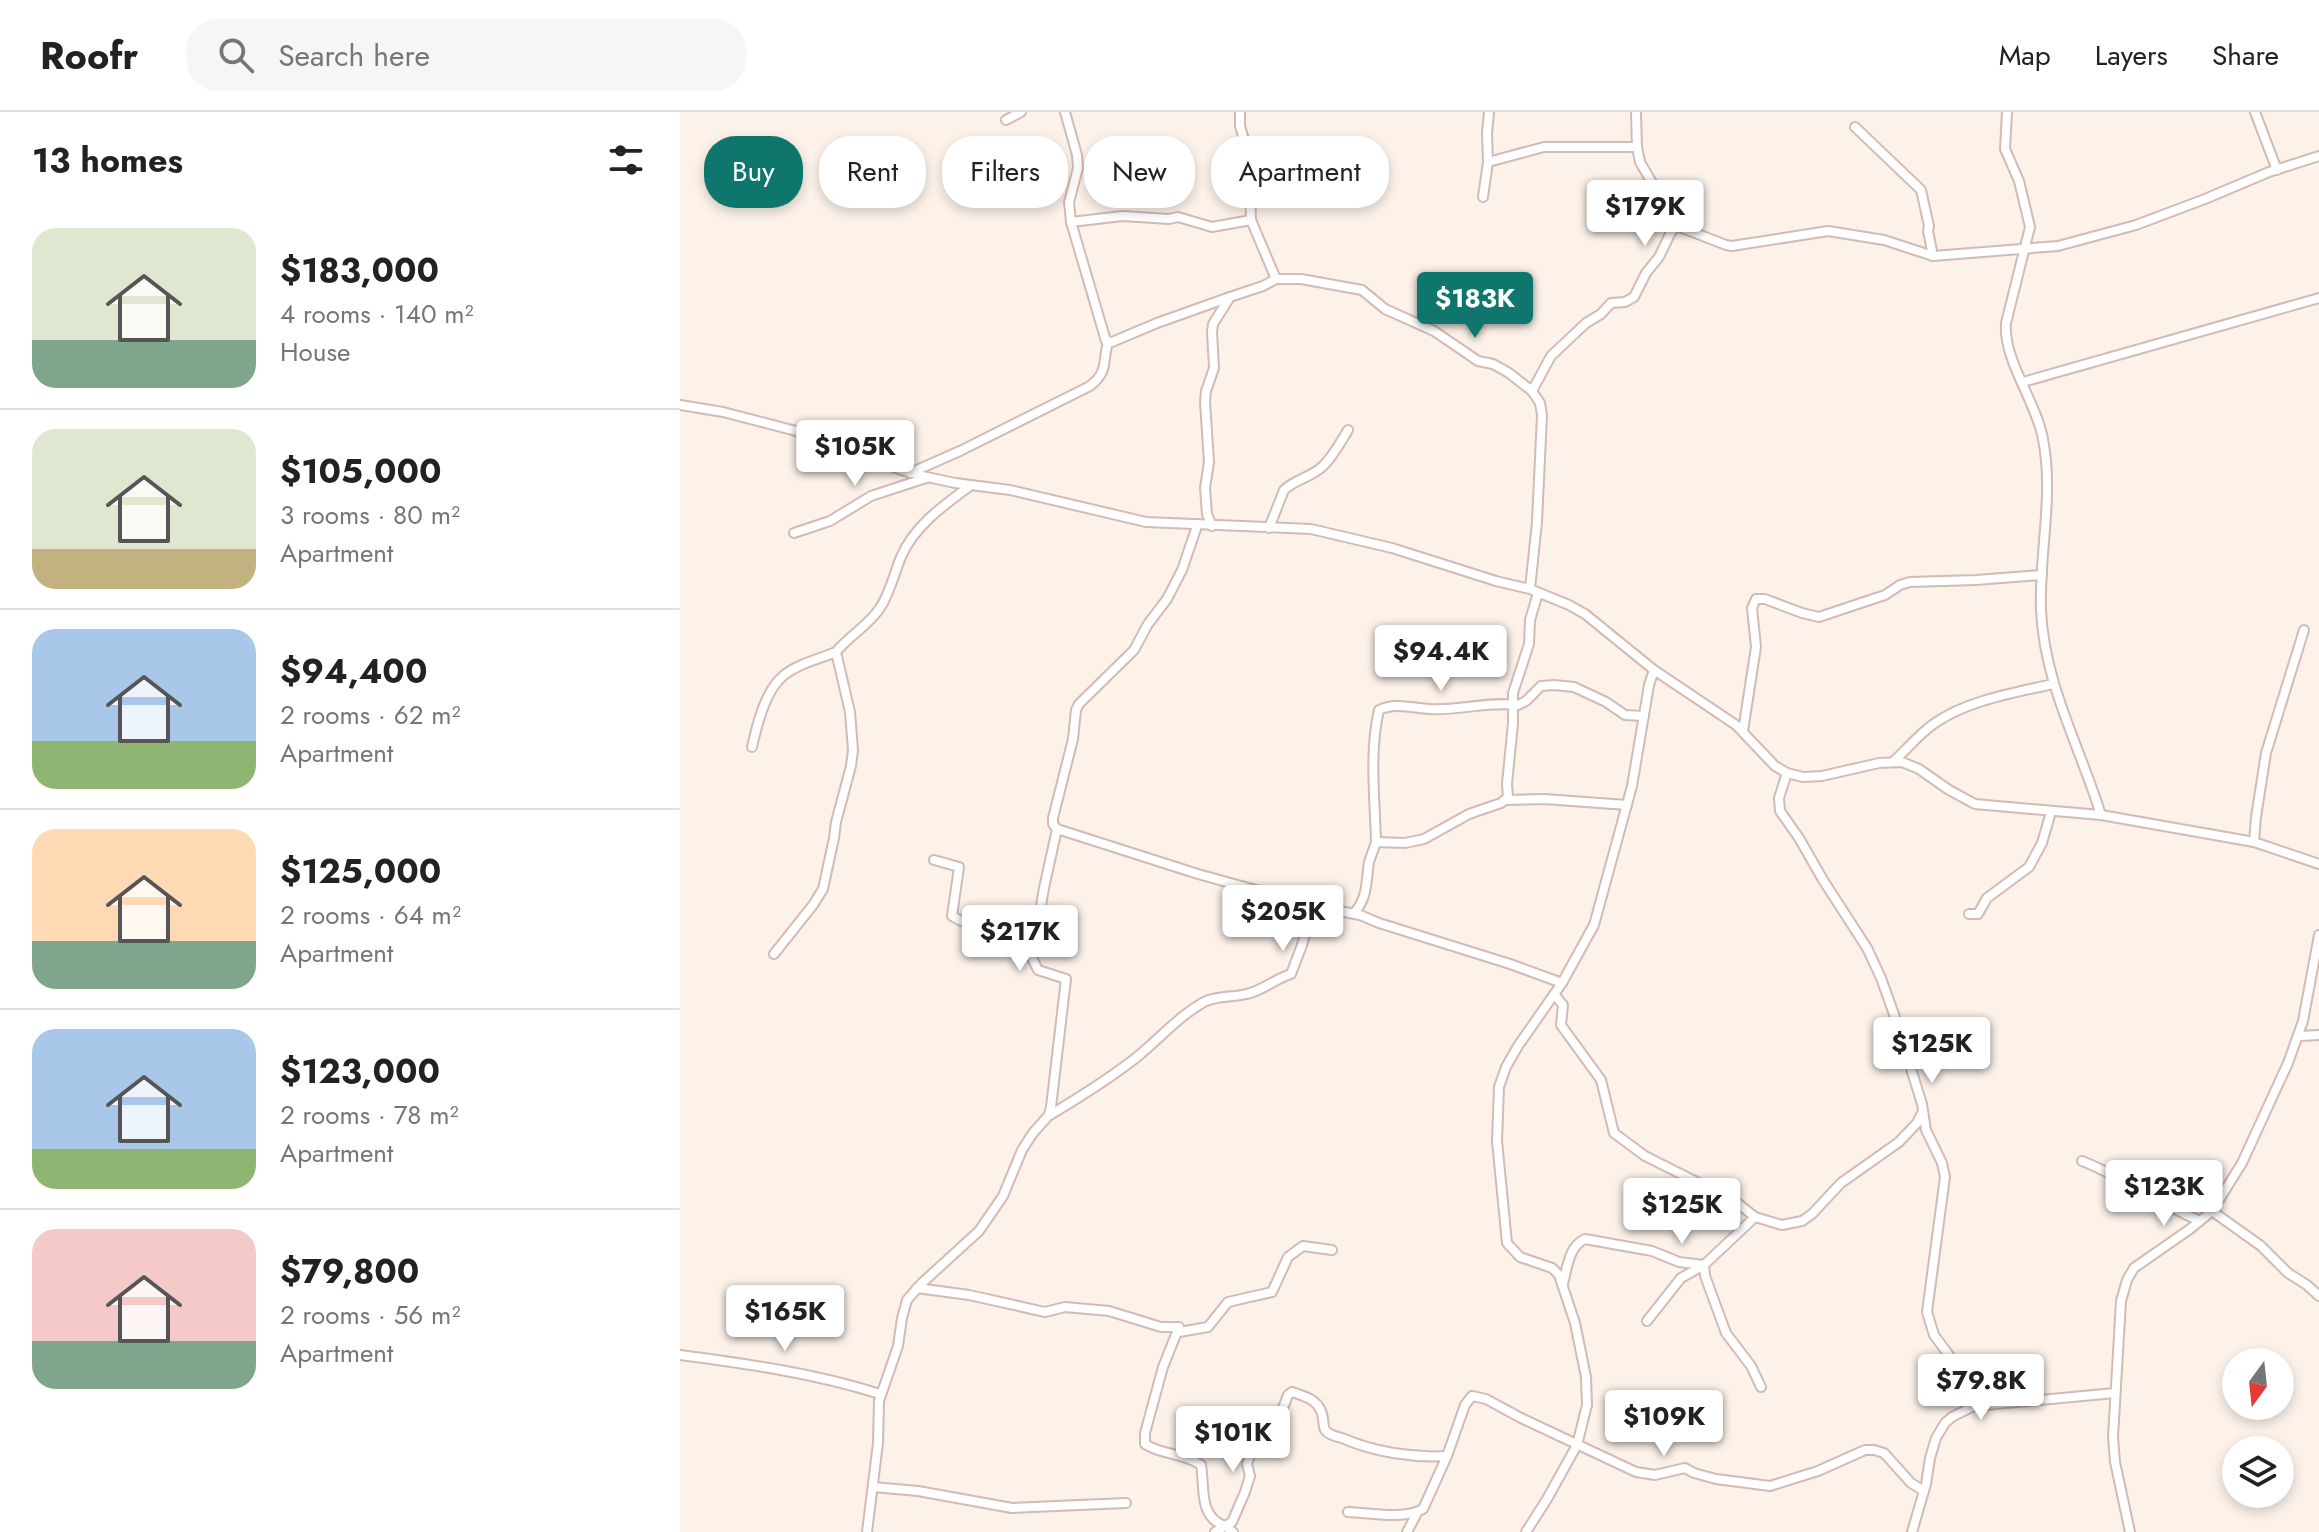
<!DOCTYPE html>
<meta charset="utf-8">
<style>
body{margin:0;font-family:Jost,sans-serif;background:#f6f6f6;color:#222;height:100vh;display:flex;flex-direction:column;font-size:30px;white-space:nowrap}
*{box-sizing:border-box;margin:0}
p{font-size:26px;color:#767676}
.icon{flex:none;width:44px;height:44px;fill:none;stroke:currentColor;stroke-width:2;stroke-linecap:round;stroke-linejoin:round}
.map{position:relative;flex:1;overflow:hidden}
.side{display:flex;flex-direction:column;background:#fff;width:680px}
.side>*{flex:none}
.banner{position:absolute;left:24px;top:24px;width:760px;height:72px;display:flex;gap:16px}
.needle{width:52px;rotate:195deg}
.buttons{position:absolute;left:1542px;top:1236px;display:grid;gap:16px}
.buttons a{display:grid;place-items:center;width:72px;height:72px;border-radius:50%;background:#fff;box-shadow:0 4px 12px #0003;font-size:40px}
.price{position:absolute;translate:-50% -68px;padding:0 18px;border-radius:8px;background:#fff;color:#222;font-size:26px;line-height:52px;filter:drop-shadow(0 2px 4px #0008)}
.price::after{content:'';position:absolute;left:50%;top:48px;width:24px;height:18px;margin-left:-12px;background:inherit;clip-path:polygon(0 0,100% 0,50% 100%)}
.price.on{background:#0f766e;color:#fff}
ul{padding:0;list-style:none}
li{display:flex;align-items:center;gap:24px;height:200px;padding:0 32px}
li+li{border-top:2px solid #e0e0e0}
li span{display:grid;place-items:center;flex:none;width:224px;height:160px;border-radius:24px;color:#555}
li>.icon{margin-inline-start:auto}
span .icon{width:96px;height:96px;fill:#fffc;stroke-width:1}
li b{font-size:34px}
h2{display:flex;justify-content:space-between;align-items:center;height:96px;padding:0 32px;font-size:34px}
.tag{padding:0 28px;border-radius:32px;background:#fff;box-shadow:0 4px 12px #0003;font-size:28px;line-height:72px}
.tag.on{background:#0f766e;color:#fff}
header{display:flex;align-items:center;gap:48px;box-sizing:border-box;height:112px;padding:0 40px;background:#fff;border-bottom:2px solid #e0e0e0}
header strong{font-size:38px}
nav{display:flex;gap:44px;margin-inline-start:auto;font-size:28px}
.search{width:560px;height:72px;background:#f6f6f6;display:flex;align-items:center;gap:20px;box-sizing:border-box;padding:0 28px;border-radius:32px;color:#767676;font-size:30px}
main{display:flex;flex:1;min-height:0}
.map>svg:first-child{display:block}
</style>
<header>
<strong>Roofr</strong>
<div class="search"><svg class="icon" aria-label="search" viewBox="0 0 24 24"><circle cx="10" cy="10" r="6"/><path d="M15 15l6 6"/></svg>Search here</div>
<nav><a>Map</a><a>Layers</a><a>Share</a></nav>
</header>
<main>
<section class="side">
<h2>13 homes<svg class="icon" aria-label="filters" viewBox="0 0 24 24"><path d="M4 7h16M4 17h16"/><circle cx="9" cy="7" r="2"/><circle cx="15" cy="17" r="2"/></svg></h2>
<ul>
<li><span style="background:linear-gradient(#dfe7d0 70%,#7fa58c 0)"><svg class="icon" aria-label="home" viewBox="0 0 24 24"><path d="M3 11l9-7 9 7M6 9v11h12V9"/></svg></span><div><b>$183,000</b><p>4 rooms · 140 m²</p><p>House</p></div></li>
<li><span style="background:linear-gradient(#dfe7d0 75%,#c2b280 0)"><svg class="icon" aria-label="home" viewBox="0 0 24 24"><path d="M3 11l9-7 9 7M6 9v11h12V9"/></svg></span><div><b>$105,000</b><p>3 rooms · 80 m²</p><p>Apartment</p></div></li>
<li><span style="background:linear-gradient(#a9c7e8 70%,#8fb573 0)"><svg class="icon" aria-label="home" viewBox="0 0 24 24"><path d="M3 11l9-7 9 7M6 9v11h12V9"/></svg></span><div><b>$94,400</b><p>2 rooms · 62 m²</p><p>Apartment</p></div></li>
<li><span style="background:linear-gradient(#ffd9b3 70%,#7fa58c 0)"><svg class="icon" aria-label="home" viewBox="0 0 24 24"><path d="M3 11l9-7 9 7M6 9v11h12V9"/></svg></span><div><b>$125,000</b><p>2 rooms · 64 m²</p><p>Apartment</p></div></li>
<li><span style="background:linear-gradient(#a9c7e8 75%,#8fb573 0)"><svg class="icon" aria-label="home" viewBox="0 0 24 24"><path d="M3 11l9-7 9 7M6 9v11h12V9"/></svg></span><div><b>$123,000</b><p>2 rooms · 78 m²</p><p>Apartment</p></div></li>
<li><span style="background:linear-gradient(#f6c9c9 70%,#7fa58c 0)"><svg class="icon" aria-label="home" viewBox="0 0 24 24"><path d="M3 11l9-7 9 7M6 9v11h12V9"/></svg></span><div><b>$79,800</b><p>2 rooms · 56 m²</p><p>Apartment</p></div></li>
</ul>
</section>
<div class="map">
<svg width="1639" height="1420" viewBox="0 0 1639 1420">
<rect width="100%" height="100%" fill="#fcf2ea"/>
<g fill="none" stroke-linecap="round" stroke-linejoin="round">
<defs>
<g id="street">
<path d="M385,0l12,43 1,13 -9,34 2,20 35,119 6,1 45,-19 73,-26"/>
<path d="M560,0v14l9,31 2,63 25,59"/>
<path d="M956,0l1,35 3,15 37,64 49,19 6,1 96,-15 56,9 49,16 125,-10 78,-21 69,-26 64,-27 50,-16"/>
<path d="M1327,0l-2,37 14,32 11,46 -24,96c-3,37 30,78 37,116 11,57 -4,114 -2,171 3,73 39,137 60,205"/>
<path d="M1575,0l22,58"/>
<path d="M326,8l15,-8"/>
<path d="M1175,15l66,63 8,36 -1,5 5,25"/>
<path d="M808,50l56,-15h93"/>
<path d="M803,85l5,-35 -1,-29 2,-21"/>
<path d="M391,110l51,-6 47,3 9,-2 34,10 39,-7"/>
<path d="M1343,270l296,-84"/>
<path d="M852,279l19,-35 35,-33 15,-9 10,-11 14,-1 9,-5 12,-24 13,-16 12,-25 6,-6"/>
<path d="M0,293l43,7 73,19 29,8 76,31 26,7 28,6 55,7 136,32 165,7 81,19 104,33 34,8 39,16 16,9 69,56 82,55 39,41 12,7 16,4 19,-1 57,-13 23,-1 17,7 30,21 26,14 126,11 108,19 45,8 65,22"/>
<path d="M230,361l50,-22 130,-65c19,-15 12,-24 18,-43"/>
<path d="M532,414l-5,-12 -2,-26 4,-26 -4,-60 1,-11 8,-23 -2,-36 1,-8 17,-27 33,-11 13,-7h25l61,11 23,19 49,22 44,30 15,3 16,9 23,18 8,12 2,12 -5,107 -7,67"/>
<path d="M589,416l15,-38c10,-10 27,-13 38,-23 11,-10 18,-24 26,-37"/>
<path d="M114,421l36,-12 41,-25 55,-18"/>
<path d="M1063,619l13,-84 -4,-39 4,-9h9l37,14 17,4 66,-22 15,-10 10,-3 66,-2 66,-5"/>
<path d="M72,635c5,-22 13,-56 31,-71 14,-12 36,-17 53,-24"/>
<path d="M1214,649c13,-12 26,-28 41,-38 33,-23 79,-30 118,-39"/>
<path d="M1107,661l-8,25 1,13 19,27 24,42 44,68 14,30 14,39 27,87 4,26 16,33 3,14 -18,135 7,23 37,50 3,21"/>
<path d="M827,688l37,-1 83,6"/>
<path d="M377,717l141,45 115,32 47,9 19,8 131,41 52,19"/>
<path d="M696,730c-1,-43 -7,-90 3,-132 16,-8 33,-2 50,-1 29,2 60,-8 89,-4l8,-4 15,-15 13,-1 20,2 32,15 19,13 19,1"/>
<path d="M1574,730l2,-25 10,-64 38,-123"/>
<path d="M254,748l25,7 -7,49c24,15 56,16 83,18"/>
<path d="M674,801c14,-15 12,-32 15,-51 2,-6 5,-13 7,-20l29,1 19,-4 45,-25 32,-11 7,-6 -1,-13 6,-61v-30l16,-49 1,-24 8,-27"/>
<path d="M1289,802h9l9,-16 42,-31 13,-24 9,-31"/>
<path d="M94,842l39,-49 10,-16 11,-51 2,-16 15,-56 2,-16 -3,-38 -14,-60c13,-16 32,-26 44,-44 10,-15 14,-34 21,-51 13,-31 43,-52 69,-71"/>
<path d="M874,882l9,11 -2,20 40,55 13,53 31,23 90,45 20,16 27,8 20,-4 10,-7 29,-31 58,-41 18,-19 5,-10"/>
<path d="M1618,924l21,-1"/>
<path d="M370,1003c30,-18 59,-36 87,-58 22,-18 42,-41 67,-55 14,-7 27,-4 42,-8 16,-3 29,-15 45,-20l11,-29 11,-39"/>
<path d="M1402,1049c41,16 77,43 118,60"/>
<path d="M1532,1099l49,35 27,27 19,12 12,11"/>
<path d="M883,1172c4,-16 6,-38 22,-45l67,12 27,11 25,3 1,11 21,57 25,33 10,21"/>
<path d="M237,1176l52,7 76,17 20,-5 44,4 52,16h18l-16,40 -18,66v11c16,11 39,9 56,21 4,22 -3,52 24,61l7,-4 13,-30 5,-16 -3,-12 3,-9 30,-39 8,-21 4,-3c15,5 28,8 31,26 0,2 1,10 2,12 3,4 12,7 17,8 32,14 70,20 105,18"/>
<path d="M967,1209l34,-43 23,-13 51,-48"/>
<path d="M499,1220l29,-5 20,-25 44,-10 16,-35 15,-11 29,4"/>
<path d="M0,1243c68,9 134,18 200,39"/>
<path d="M193,1375l45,4 94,17 114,-5"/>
<path d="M668,1400c22,1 55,8 75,-3l24,-53 18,-51 7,-9 14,3 35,19 115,54 19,3 30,-7 9,5 22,6 54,7 48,-15 47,-21h9l10,3 27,30 13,8"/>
<path d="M187,1420l11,-89 1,-42 19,-55 4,-28 5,-18 15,-17 57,-52 24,-35 19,-46 11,-17 16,-18 2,-8 15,-128 -28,-9 -6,-12 12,-70 13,-59 -4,-5v-6l20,-79 3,-29 3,-6 55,-54 14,-26 19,-25 15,-29 15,-44"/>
<path d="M535,1420l10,-6 8,6"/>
<path d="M727,1420l10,-19"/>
<path d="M846,1420l21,-33 30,-54 10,-40 -1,-28 -11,-54 -16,-48 -7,-7 -32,-11 -13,-14 -10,-102 2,-54 7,-20 12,-21 44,-63 32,-58 38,-139 17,-101 5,-15"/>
<path d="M1232,1420l14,-48 4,-26 6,-20 9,-15 7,-6 22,-11 141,-13"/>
<path d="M1450,1420l-15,-70 -2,-25 8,-136 6,-21 7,-12 56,-39 22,-18 30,-48 46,-100 15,-42 16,-86"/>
</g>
</defs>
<!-- street casing -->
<use href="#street" stroke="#d2bbb1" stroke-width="12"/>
<!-- street -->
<use href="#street" stroke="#fff" stroke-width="8"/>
</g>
</svg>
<div class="buttons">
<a><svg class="needle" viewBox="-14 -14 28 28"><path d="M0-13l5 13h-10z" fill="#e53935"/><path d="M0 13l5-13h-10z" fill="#767676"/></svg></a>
<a><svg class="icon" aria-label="layers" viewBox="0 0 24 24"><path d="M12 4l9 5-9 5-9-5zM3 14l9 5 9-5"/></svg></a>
</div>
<b class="price" style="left:965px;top:136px">$179K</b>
<b class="price on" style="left:795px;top:228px">$183K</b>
<b class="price" style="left:175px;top:376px">$105K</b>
<b class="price" style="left:761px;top:581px">$94.4K</b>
<b class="price" style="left:603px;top:841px">$205K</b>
<b class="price" style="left:340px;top:861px">$217K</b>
<b class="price" style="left:1252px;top:973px">$125K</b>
<b class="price" style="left:1484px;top:1116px">$123K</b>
<b class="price" style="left:1002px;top:1134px">$125K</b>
<b class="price" style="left:105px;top:1241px">$165K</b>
<b class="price" style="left:1301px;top:1310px">$79.8K</b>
<b class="price" style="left:984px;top:1346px">$109K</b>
<b class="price" style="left:553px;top:1362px">$101K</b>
<div class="banner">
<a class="tag on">Buy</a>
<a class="tag">Rent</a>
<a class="tag">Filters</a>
<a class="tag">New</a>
<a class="tag">Apartment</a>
</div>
</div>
</main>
